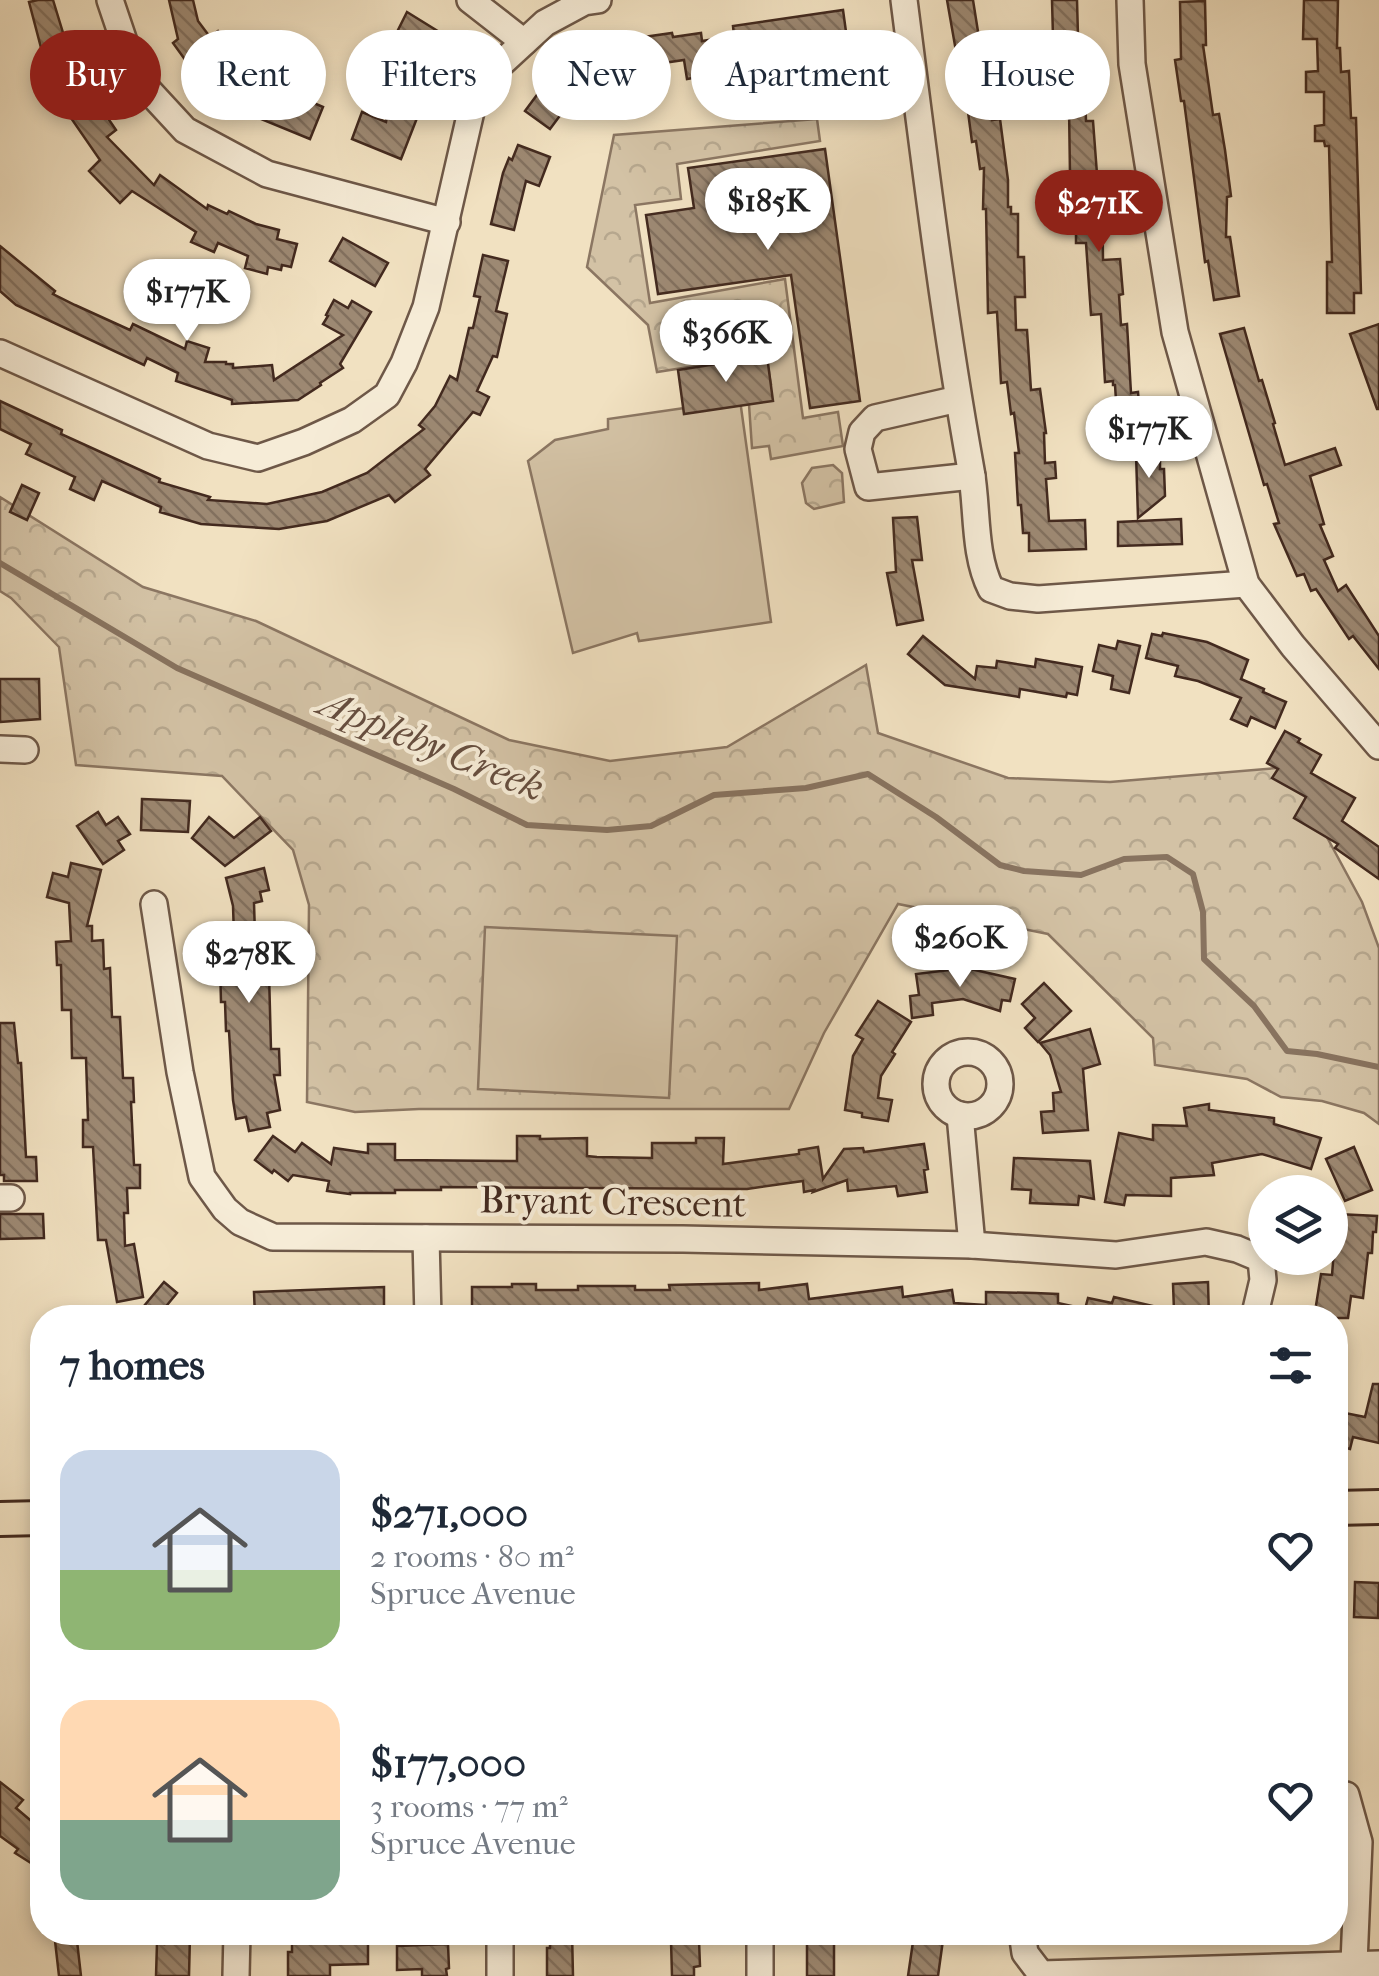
<!DOCTYPE html>
<meta charset="utf-8">
<style>
body{margin:0;font-family:"IM FELL French Canon",serif;background:#f2f2f3;color:#1f2937;height:100vh;display:flex;flex-direction:column;font-size:38px;white-space:nowrap}
*{box-sizing:border-box;margin:0}
p{font-size:32px;color:#747a83}
.icon{flex:none;width:55px;height:55px;fill:none;stroke:currentColor;stroke-width:2;stroke-linecap:round;stroke-linejoin:round}
.map{position:relative;flex:1;overflow:hidden}
.sheet{position:absolute;left:30px;top:1305px;width:1318px;height:640px;display:flex;flex-direction:column;background:#fff;border-radius:40px;box-shadow:0 5px 15px #0003}
.sheet>*{flex:none}
.banner{position:absolute;left:30px;top:30px;width:1320px;height:90px;display:flex;gap:20px}
.fabs{position:absolute;left:1248px;top:1175px;display:grid;gap:20px}
.fabs a{display:grid;place-items:center;width:100px;height:100px;border-radius:50%;background:#fff;box-shadow:0 5px 15px #0003;font-size:50px}
.price{position:absolute;translate:-50% -85px;padding:0 22px;border-radius:35px;background:#fff;color:#222;font-size:32px;line-height:65px;filter:drop-shadow(0 2px 5px #0008)}
.price::after{content:'';position:absolute;left:50%;top:60px;width:30px;height:22px;margin-left:-15px;background:inherit;clip-path:polygon(0 0,100% 0,50% 100%)}
.price.active{background:#8f2418;color:#fff}
ul{padding:0;list-style:none}
li{display:flex;align-items:center;gap:30px;height:250px;padding:0 30px}
li span{display:grid;place-items:center;flex:none;width:280px;height:200px;border-radius:30px;color:#555}
li>.icon{margin-inline-start:auto}
span .icon{width:120px;height:120px;fill:#fffc;stroke-width:1}
li b{font-size:42px}
h2{display:flex;justify-content:space-between;align-items:center;height:120px;padding:0 30px;font-size:42px}
.pill{padding:0 35px;border-radius:45px;background:#fff;box-shadow:0 5px 15px #0003;font-size:35px;line-height:90px}
.pill.active{background:#8f2418;color:#fff}
.map>svg:first-child{display:block}
</style>
<div class="map">
<svg width="1379" height="1976" viewBox="0 0 1379 1976">
<defs>
<pattern id="park-crowns" width="20" height="18" patternUnits="userSpaceOnUse" patternTransform="scale(2.5)"><rect width="20" height="18" fill="#d3c2a5"/><path d="M2 6a3 3 0 1 1 6 0M12 15a3 3 0 1 1 6 0" fill="none" stroke="#b6a78e"/></pattern>
<pattern id="building-back-hatch" width="6" height="6" patternUnits="userSpaceOnUse" patternTransform="scale(2.5)"><rect width="6" height="6" fill="#9d8973"/><path d="M-1 5l2 2M0 0l6 6M5-1l2 2" fill="none" stroke="#82705e"/></pattern>
</defs>
<rect width="100%" height="100%" fill="#f1e1c1"/>
<filter id="stains"><feTurbulence type="fractalNoise" baseFrequency=".002" numOctaves="4"/><feColorMatrix values="0 0 0 0 .2 0 0 0 0 .09 0 0 0 0 .02 0 0 0 .5 -.17"/></filter>
<radialGradient id="worn" r=".72"><stop offset=".6" stop-color="#630" stop-opacity="0"/><stop offset="1" stop-color="#630" stop-opacity=".3"/></radialGradient>
<!-- park -->
<g fill="url(#park-crowns)" stroke="#8b7662" stroke-width="2.5">
<path d="M817,119l3,22 -143,23 4,35 -46,6 15,98 135,-24 18,139 35,-6 5,34 -72,13 -2,-13 -17,2 -4,-58 23,-6 -6,-29 -108,17 -9,-47 -61,-58 27,-132z"/>
<path d="M833,465l9,8 2,29 -30,7 -8,-6 -4,-20 10,-15z"/>
<path d="M0,497l143,90 113,34 253,119 101,21 117,-14 139,-82 12,68 130,45 102,4 179,-15 73,135 17,46v176l-15,-11 -42,-12 -41,-4 -34,-18 -92,-14 -2,-27 -105,-104 -150,-30 -74,129 -35,76h-370l-64,3 -48,-10 2,-197 -16,-55 -71,-74 -146,-11 -17,-118 -48,-49 -11,-7z"/>
</g>
<!-- pitch -->
<g fill="#d3c2a5" stroke="#8b7662" stroke-width="2.5">
<path d="M740,400l31,222 -132,19 -2,-8 -64,20 -45,-192 27,-21 53,-11v-10z"/>
<path d="M485,927l192,9 -8,162 -191,-9z"/>
</g>
<g fill="none" stroke-linecap="round" stroke-linejoin="round">
<!-- stream -->
<path stroke="#88735f" stroke-width="6" d="M0,563l177,105 277,121 73,36 80,5 44,-4 63,-31 92,-7 62,-14 68,43 64,48 24,6 57,4 43,-16 43,-2 26,17 10,38 1,47 50,47 33,45 30,3 62,13"/>
</g>
<!-- building -->
<g fill="url(#building-back-hatch)" stroke="#432a1f" stroke-width="2.5">
<path d="M38,0h15l15,49 4,-1 18,44 26,38 -9,7 47,48 6,-10 47,34 1,-4 19,9 2,-3 27,13 23,6 -2,9 20,5 -6,23 -9,-2 -1,5 -13,-3 -1,7 -22,-6 3,-12 -30,-13 -4,9 -23,-10 5,-10 -64,-41 -12,12 -31,-32 11,-11 -38,-55 -18,-46 -15,-57z"/>
<path d="M169,0h24l5,21 12,16 8,-6 16,21 -12,9 57,39 6,-14 26,10 -2,5 14,6 -13,32 -54,-22 -26,-17 2,-3 -25,-17 -17,-22 -4,3 -13,-18 5,-4z"/>
<path d="M947,0h26l19,120 8,-1 8,61v27h3v7h7v43h6l1,40h-10l1,33h11l4,60 9,-1 6,44h-2l1,30 10,-1 1,16 -10,1 3,42 36,-1 1,29 -57,2v-18h-6l-2,-28h-3l-3,-52h4l-5,-40 -3,1 -4,-32 -6,1 -4,-71 -9,1 -2,-104h-3l1,-41 -4,1 -4,-28 -4,1 -9,-68h-3z"/>
<path d="M1052,0h25l1,36 -25,1z"/>
<path d="M1304,0h34l-1,48h3l1,24 8,-1 2,47h5l5,175h-7v20h-27v-51h5l-3,-116h-4l-1,-5h-9v-15l9,-1v-33h-18v-20l12,-1 -1,-32h-14z"/>
<path d="M1205,1l1,44h-3l10,70 6,-1 6,36 6,46 -4,1 -1,40h4l9,59 -25,4 -6,-39 -3,1 -21,-161h-3l-6,-41 6,-1 -1,-57z"/>
<path d="M843,10l4,29 -83,12 1,6 -38,6 1,9 -41,7 -3,-19 -62,9 2,5 -41,16 -11,-28 58,-23 42,-6 1,4 28,-4 1,8 32,-5 -1,-10z"/>
<path d="M407,12l37,23 -21,38 10,4 -32,82 -49,-20 10,-27 24,10 1,-6 3,1 26,-67 -22,-12z"/>
<path d="M860,54l6,41 -26,4 -5,-41z"/>
<path d="M1084,65l2,56h7l5,66h4l1,73 17,-1 3,35 -4,1 2,30 6,-1 4,69 7,-1 2,23 7,-1 1,21 -43,3 -1,-22h13l-2,-31h-2v-4l-8,1 -4,-68 -10,1 -5,-72h-10v-12h-7l-1,-22h9l-1,-34h-6l-1,-68h-12l-1,-41z"/>
<path d="M551,76l25,18 -26,35 -25,-18z"/>
<path d="M518,145l32,12 -11,29 -13,-5 -12,49 -23,-6 12,-51 6,-15 3,2z"/>
<path d="M825,149l35,252 -50,7 -19,-133 -133,19 -12,-79 48,-7 -6,-40z"/>
<path d="M343,238l45,25 -13,23 -45,-25z"/>
<path d="M0,246l55,45 -2,3 22,11 55,25 3,-6 52,25 2,-8 22,7 -4,14h21v2h7v4l39,-3 2,15 69,-45 -20,-11 5,-8 -2,-1 8,-15 14,8 4,-7 19,11 -31,52 3,4 -23,15 1,2 -23,15 -66,4v-4l-56,-19 2,-8 -31,-15 -3,7 -128,-60 -16,-14z"/>
<path d="M483,255l25,6 -12,50 11,3 -10,43 -4,-1 -16,35 12,6 -9,18 -7,-3 -48,57 5,6 -35,27 -6,-7 -62,26 -48,8 -78,-5 -41,-12 1,-5 -59,-26 -8,19 -24,-11 5,-12 -49,-23 5,-10 -31,-15v-28l62,29 -1,4 99,45 -1,3 51,15 -2,3 59,4 55,-12 45,-19 57,-44 -5,-4 16,-19 15,-30 7,4 12,-52h4l7,-31 -6,-1z"/>
<path d="M1379,324v85h-2l-27,-75z"/>
<path d="M1244,328l15,53 3,-1 13,43 -2,1 12,41 50,-17 6,17 -31,11 14,48 -4,1 13,31 -9,4 14,31 8,-6 33,51v33l-26,-33 -4,3 -33,-50 -5,2 -7,-17 -7,2 -23,-52 5,-1 -12,-39 -3,1 -44,-151z"/>
<path d="M767,356l6,45 -89,13 -6,-44z"/>
<path d="M1160,452v17h4l1,27 -27,22 -2,-65z"/>
<path d="M22,485l17,8 -12,27 -17,-8z"/>
<path d="M917,517l5,43h-10l11,60 -26,5 -10,-52 9,-1 -3,-54z"/>
<path d="M1181,519l1,25 -64,2v-24z"/>
<path d="M1163,633l44,9 41,18 -7,19 23,10 -1,3 23,10 -11,26 -24,-11 -4,9 -16,-7 10,-21 -43,-17 -23,-5 3,-10 -32,-8 6,-24 10,2z"/>
<path d="M923,636l52,43 2,-13 19,2 1,-7 38,6 1,-8 46,8 -5,28 -10,-2 -1,4 -46,-8 -1,8 -74,-12 -37,-31z"/>
<path d="M1118,641l22,5 -11,47 -18,-4 2,-13 -20,-5 6,-26 17,4z"/>
<path d="M0,679h39l1,40 -40,3z"/>
<path d="M1285,731l15,8 -2,3 23,13 -10,18 44,25 -13,23 37,26v32l-44,-31 3,-4 -44,-26 12,-21 -34,-19 6,-9 -11,-6z"/>
<path d="M142,799l48,2 -2,31 -47,-2z"/>
<path d="M98,812l8,13 12,-8 12,17 -12,7 6,9 -21,14 -26,-38z"/>
<path d="M209,817l25,21 26,-21 11,14 -46,35 -33,-28z"/>
<path d="M71,863l30,7 -14,56h5v15l11,-1 1,29 6,-1 2,49h8l3,61h10l1,24h-3l3,63h6v23h-13l1,25h-4l1,33 9,-2 9,53 -26,5 -11,-62h-8l-5,-93h-10v-27h5l-2,-62h-14l-1,-48h-9l-1,-45h-4l-1,-23 15,-1 -2,-38 -22,-6 6,-24 15,4z"/>
<path d="M264,868l5,22 -9,2 2,9 -8,2 1,32h13l3,114h8l1,26h-6l6,35 -13,3 3,14 -21,4 -3,-14 -10,2 -3,-19 -4,-69h-3l-1,-29h-4l-1,-37h5l-1,-29h10l-1,-30 -7,-28z"/>
<path d="M966,968l49,11 -5,22 -8,-1 -2,11 -37,-12 -31,4 1,12 -21,3 -2,-22 9,-1 -3,-21z"/>
<path d="M1044,983l27,28 -33,31 -13,-14 10,-10 -13,-14z"/>
<path d="M878,1001l33,21 -19,30 3,2 -14,22 -3,22 14,2 -4,21 -26,-4v-4l-17,-3 8,-54 10,-17 -7,-4z"/>
<path d="M0,1023h14l4,40h3l5,94h10l1,24h-33v-6h-4z"/>
<path d="M1090,1029l10,35 -17,5 5,61 -45,3 -2,-21 13,-1 -1,-18 8,-1 -11,-37 -10,-12z"/>
<path d="M1209,1104v6l65,8v6l47,14 -10,31 -49,-15 -50,9 2,12 -43,3v18l-45,-1 -2,10 -19,-3 14,-69 34,7v-15l34,1 -3,-18z"/>
<path d="M273,1136l22,16 7,-9 29,21 3,-16 34,5v-9h27v16l122,1v-25h23v3l47,-1v18l10,1 55,1v-15h44v-5h28l-1,26 76,-10v-4l19,-3 5,32 21,-30 19,-1 1,4 60,-8 4,25 -4,1 3,22 -29,4 -2,-10 -48,5 -1,-11 -34,12 1,-2 -10,2 -1,-11 -56,8 -306,-2v3h-46v3h-45v1l-23,-3 2,-10 -36,-6 -5,6 -14,-11 -2,3 -17,-13z"/>
<path d="M1354,1147l18,43 -27,11 -19,-42z"/>
<path d="M1014,1158l76,3 4,38 -15,-3 -1,9 -48,-2 1,-13 -19,-1z"/>
<path d="M0,1214h43l1,24 -44,1z"/>
<path d="M1337,1214l40,2 -1,16h-3l-1,21h-4l-5,45 -12,-2 -3,22h-34l7,-44 11,1z"/>
<path d="M164,1282l13,11 -19,23 -14,-10z"/>
<path d="M1208,1282l1,36h-294l-1,-5 -36,5h-202l-118,-4v2l-22,2h-64v-31h40v-3h24v6h42v-4h57v4h35l-1,-5 90,-2v7l48,-6 2,15 93,-12 1,10 49,-7 2,13 32,2v-13l49,1 23,1v9l27,6 3,-11 24,5 2,-6 60,14 -1,-27z"/>
<path d="M384,1287v31h-129l-1,-26z"/>
<path d="M1373,1384h6v59l-26,-6 -3,12 -15,-4v-34l30,6z"/>
<path d="M1355,1582l24,1 -1,35 -24,-1z"/>
<path d="M0,1782l23,18 -7,8 26,22v40l-27,-17 3,-4 -18,-13z"/>
<path d="M54,1932h22l5,44h-22z"/>
<path d="M292,1932h29v11l47,-1v22l-38,1v11h-42v-24h4z"/>
<path d="M550,1932h22l1,44h-26v-28h3z"/>
<path d="M164,1934l26,1 -1,41h-33l1,-33 7,1z"/>
<rect x="807" y="1934" width="27" height="42"/>
<path d="M914,1935l29,5 -5,36h-30z"/>
<path d="M699,1940l1,26 -6,1v9h-22l-1,-35z"/>
<path d="M448,1944l1,24 -3,1 1,7h-25v-7l-25,1v-24z"/>
</g>
<g fill="none" stroke-linecap="round" stroke-linejoin="round">
<defs>
<g id="minor">
<path d="M110,0l26,77 49,53 82,44 180,48"/>
<path d="M470,0l54,42"/>
<path d="M904,0c20,157 39,314 67,470 7,39 2,83 20,119l19,7 28,3 208,-15"/>
<path d="M1130,0l2,64 43,268 71,252 47,62 86,100"/>
<path d="M0,353l208,93 50,12 46,-16 48,-22 35,-25 17,-32 22,-56 46,-200 23,-38 50,-46 39,-21 14,-2"/>
<path d="M958,399l-83,19 -13,14 -4,17 10,38 104,-11"/>
<path d="M0,749l25,1"/>
<path d="M154,904l26,168 22,105 23,32 15,13 33,15 410,2 289,6 144,10 90,-13 31,7 24,10 2,21 -9,38"/>
<circle cx="968" cy="1084" r="32"/>
<path d="M960,1115l12,130"/>
<path d="M0,1198h11"/>
<path d="M426,1238l2,80"/>
<path d="M1346,1795l13,47 -5,121"/>
<path d="M1022,1932l3,21 16,21 338,-10"/>
<path d="M236,1976l1,-44"/>
<path d="M500,1976v-44"/>
<path d="M760,1976v-44"/>
</g>
<g id="major">
<path d="M1335,1508l44,-1"/>
<path d="M0,1519l42,-1"/>
</g>
</defs>
<!-- minor casing -->
<use href="#minor" stroke="#6e5848" stroke-width="30"/>
<!-- major casing -->
<use href="#major" stroke="#432a1f" stroke-width="38"/>
<!-- minor -->
<use href="#minor" stroke="#f6ecd7" stroke-width="25"/>
<!-- major -->
<use href="#major" stroke="#f1e1c1" stroke-width="32"/>
</g>
<g text-anchor="middle" dominant-baseline="central" stroke-width="8" stroke-linejoin="round" paint-order="stroke">
<!-- street labels -->
<g font-size="38" fill="#432a1f" stroke="#f6ecd7">
<text transform="translate(613 1202) rotate(1)">Bryant Crescent</text>
</g>
<!-- water labels -->
<g font-size="40" font-style="italic" fill="#664e3f" stroke="#f6ecd7">
<text transform="translate(432 745) rotate(22)">Appleby Creek</text>
</g>
</g>
<rect width="100%" height="100%" filter="url(#stains)"/>
<rect width="100%" height="100%" fill="url(#worn)"/>
</svg>
<div class="fabs">
<a><svg class="icon" aria-label="layers" viewBox="0 0 24 24"><path d="M12 4l9 5-9 5-9-5zM3 14l9 5 9-5"/></svg></a>
</div>
<b class="price" style="left:768px;top:253px">$185K</b>
<b class="price active" style="left:1099px;top:255px">$271K</b>
<b class="price" style="left:187px;top:344px">$177K</b>
<b class="price" style="left:726px;top:385px">$366K</b>
<b class="price" style="left:1149px;top:481px">$177K</b>
<b class="price" style="left:960px;top:990px">$260K</b>
<b class="price" style="left:249px;top:1006px">$278K</b>
<div class="banner">
<a class="pill active">Buy</a>
<a class="pill">Rent</a>
<a class="pill">Filters</a>
<a class="pill">New</a>
<a class="pill">Apartment</a>
<a class="pill">House</a>
</div>
<section class="sheet">
<h2>7 homes<svg class="icon" aria-label="filters" viewBox="0 0 24 24"><path d="M4 7h16M4 17h16"/><circle cx="9" cy="7" r="2"/><circle cx="15" cy="17" r="2"/></svg></h2>
<ul>
<li><span style="background:linear-gradient(#c9d6e8 60%,#8fb573 0)"><svg class="icon" aria-label="home" viewBox="0 0 24 24"><path d="M3 11l9-7 9 7M6 9v11h12V9"/></svg></span><div><b>$271,000</b><p>2 rooms · 80 m²</p><p>Spruce Avenue</p></div><svg class="icon" aria-label="heart" viewBox="0 0 24 24"><path d="M12 20l-8-8c-3-5 5-10 8-4 3-6 11-1 8 4z"/></svg></li>
<li><span style="background:linear-gradient(#ffd9b3 60%,#7fa58c 0)"><svg class="icon" aria-label="home" viewBox="0 0 24 24"><path d="M3 11l9-7 9 7M6 9v11h12V9"/></svg></span><div><b>$177,000</b><p>3 rooms · 77 m²</p><p>Spruce Avenue</p></div><svg class="icon" aria-label="heart" viewBox="0 0 24 24"><path d="M12 20l-8-8c-3-5 5-10 8-4 3-6 11-1 8 4z"/></svg></li>
</ul>
</section>
</div>
